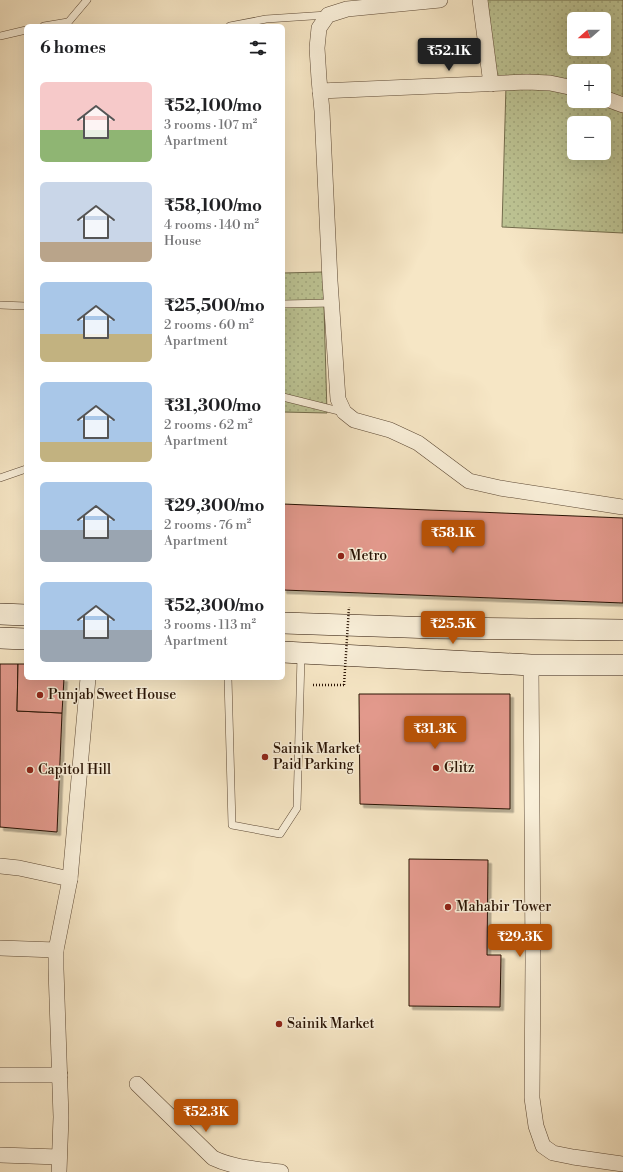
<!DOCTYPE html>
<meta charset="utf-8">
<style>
body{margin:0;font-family:"Libre Bodoni",serif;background:#f2f2f2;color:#202124;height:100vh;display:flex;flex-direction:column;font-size:15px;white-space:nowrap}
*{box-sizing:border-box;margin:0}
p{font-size:13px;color:#757577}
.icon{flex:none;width:22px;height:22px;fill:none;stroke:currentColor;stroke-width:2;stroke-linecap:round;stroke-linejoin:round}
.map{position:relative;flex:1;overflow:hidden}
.details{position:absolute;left:24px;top:24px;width:261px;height:656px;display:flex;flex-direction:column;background:#fff;border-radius:6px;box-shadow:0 4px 16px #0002}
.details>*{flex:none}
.needle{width:26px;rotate:250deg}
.controls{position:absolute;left:567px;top:12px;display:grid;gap:8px}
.controls a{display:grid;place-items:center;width:44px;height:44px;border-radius:6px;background:#fff;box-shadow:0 4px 16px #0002;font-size:20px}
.price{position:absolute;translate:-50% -34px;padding:0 9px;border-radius:4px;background:#b45309;color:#fff;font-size:13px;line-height:26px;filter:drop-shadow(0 1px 2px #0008)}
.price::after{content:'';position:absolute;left:50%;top:24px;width:12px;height:9px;margin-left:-6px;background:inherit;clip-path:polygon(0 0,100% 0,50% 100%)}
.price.selected{background:#222;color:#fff}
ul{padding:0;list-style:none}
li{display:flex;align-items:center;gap:12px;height:100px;padding:0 16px}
li span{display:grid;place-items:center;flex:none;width:112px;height:80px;border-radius:6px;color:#555}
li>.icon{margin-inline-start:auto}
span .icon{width:48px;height:48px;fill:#fffc;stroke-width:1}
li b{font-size:17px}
h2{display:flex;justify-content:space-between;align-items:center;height:48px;padding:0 16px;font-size:17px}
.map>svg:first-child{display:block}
</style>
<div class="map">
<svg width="623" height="1172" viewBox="0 0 623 1172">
<defs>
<pattern id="green-dots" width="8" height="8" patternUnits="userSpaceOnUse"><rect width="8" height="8" fill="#bdc494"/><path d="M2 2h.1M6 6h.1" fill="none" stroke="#a2a87e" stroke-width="1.8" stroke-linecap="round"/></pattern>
<filter id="shadow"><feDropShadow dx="3.5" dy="3.5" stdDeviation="0" flood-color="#0004"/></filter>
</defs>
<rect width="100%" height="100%" fill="#f6e6c5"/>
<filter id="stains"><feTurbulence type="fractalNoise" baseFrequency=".005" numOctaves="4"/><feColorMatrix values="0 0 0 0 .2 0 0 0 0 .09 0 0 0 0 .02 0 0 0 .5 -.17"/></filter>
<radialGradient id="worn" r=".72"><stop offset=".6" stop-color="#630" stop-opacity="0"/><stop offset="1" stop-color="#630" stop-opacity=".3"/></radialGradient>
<!-- green -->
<g fill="url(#green-dots)" stroke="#736c4c" fill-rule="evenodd">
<path d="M481,0h142v233l-121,-6 4,-141h-17zM574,19h30v30h-30zM574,71h30v30h-30zM574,123h30v30h-30z"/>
<path d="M323,272l4,141 -44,-1v-139z"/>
</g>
<!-- building -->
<g fill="#e2998c" stroke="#291304" filter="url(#shadow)">
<path d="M283,504l340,14v85l-340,-13z"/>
<path d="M0,664h18l-1,47 45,2 -5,119 -57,-5z"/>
<path d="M18,664h8v14h38l-2,35 -45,-2z"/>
<path d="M359,694h151v115l-150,-5z"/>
<path d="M409,859l79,1 -1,95h14l-1,52 -91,-1z"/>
</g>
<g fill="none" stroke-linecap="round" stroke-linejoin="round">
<defs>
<g id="lane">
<path d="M44,26l24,-4"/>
<path d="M65,26l22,-26"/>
<path d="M230,26l36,-7 61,-4"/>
<path d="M0,36l26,-6"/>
<path d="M283,304l49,-1"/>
<path d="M0,305l26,1"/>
<path d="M283,397l60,15"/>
<path d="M0,478l26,-9"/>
<path d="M228,678l4,147 48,9 17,-26 4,-152"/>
</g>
<g id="street">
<path d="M440,0l-93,9 -19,6 -9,13 -2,20 2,31 3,32 8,170 8,118 6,13 10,8 36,10 28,13 51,38 31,7 123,19"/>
<path d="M480,0l11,84"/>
<path d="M320,91l207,-9 23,1 24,5"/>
<path d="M604,98l19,7"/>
<path d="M531,665l2,296 -1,137 4,28 7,20 10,7 20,4 50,7"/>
<path d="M0,866l19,2 51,11"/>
<path d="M0,948l56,2"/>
<path d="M0,1075h60"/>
<path d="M137,1084l76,74c21,10 45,11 68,14"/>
<path d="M0,1155l59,2"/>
<path d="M59,1172l2,-55 -5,-148v-19l14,-71 18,-201"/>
</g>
<g id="secondary">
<path d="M0,614l26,1"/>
<path d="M283,623l152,5 188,2"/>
<path d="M0,638l26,1"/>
<path d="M283,652l248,13h92"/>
</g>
</defs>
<!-- lane casing -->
<use href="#lane" stroke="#5c4834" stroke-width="8"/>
<!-- street casing -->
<use href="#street" stroke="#5c4834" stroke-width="16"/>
<!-- secondary casing -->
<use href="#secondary" stroke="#291304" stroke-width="22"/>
<!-- path -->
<path stroke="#291304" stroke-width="2.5" stroke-dasharray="1 2" stroke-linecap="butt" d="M313,685h31"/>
<!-- lane -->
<use href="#lane" stroke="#f9efd9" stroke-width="7"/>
<!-- street -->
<use href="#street" stroke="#f9efd9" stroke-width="15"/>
<!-- secondary -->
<use href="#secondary" stroke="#f9efd9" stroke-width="21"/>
<!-- path-bridge -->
<path stroke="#291304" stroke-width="2.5" stroke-dasharray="1 2" stroke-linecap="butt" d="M344,685l5,-78"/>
</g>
<!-- markers -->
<g fill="#8f2418" stroke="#f9efd9" stroke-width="1.5">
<circle cx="341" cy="556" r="4"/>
<circle cx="40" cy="695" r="4"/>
<circle cx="265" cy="757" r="4"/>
<circle cx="436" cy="768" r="4"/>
<circle cx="30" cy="770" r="4"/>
<circle cx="448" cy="907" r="4"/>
<circle cx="279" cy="1024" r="4"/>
</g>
<g text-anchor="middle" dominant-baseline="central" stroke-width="3" stroke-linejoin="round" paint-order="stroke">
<!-- poi labels -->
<g font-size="14" fill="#291304" stroke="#f9efd9" text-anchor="start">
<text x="349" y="556">Metro</text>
<text x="48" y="695">Punjab Sweet House</text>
<text x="273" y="749">Sainik Market<tspan x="273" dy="16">Paid Parking</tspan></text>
<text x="444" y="768">Glitz</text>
<text x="38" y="770">Capitol Hill</text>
<text x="456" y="907">Mahabir Tower</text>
<text x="287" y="1024">Sainik Market</text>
</g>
</g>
<rect width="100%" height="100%" filter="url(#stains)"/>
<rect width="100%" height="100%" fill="url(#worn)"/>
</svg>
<div class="controls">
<a><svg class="needle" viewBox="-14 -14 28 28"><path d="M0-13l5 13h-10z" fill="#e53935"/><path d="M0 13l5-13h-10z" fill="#757577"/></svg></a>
<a>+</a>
<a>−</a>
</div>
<b class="price selected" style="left:449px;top:72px">₹52.1K</b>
<b class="price" style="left:453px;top:554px">₹58.1K</b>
<b class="price" style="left:453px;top:645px">₹25.5K</b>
<b class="price" style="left:435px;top:750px">₹31.3K</b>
<b class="price" style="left:520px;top:958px">₹29.3K</b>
<b class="price" style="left:206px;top:1133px">₹52.3K</b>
<section class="details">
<h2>6 homes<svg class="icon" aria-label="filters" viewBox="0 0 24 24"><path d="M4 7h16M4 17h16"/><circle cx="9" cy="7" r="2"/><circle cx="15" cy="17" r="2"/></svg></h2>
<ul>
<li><span style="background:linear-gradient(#f6c9c9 60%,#8fb573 0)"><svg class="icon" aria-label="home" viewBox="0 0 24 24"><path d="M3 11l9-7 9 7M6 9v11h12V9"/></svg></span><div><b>₹52,100/mo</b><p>3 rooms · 107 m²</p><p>Apartment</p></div></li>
<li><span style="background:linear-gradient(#c9d6e8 75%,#b9a48a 0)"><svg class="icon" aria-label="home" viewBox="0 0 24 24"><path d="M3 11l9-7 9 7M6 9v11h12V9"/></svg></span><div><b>₹58,100/mo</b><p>4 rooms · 140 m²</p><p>House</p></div></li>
<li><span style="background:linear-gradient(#a9c7e8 65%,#c2b280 0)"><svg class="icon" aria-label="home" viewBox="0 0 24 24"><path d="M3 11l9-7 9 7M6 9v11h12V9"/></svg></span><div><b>₹25,500/mo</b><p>2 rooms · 60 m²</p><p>Apartment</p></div></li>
<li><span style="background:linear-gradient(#a9c7e8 75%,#c2b280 0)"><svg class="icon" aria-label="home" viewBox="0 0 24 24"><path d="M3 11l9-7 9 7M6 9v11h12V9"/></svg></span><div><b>₹31,300/mo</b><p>2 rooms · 62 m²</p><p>Apartment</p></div></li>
<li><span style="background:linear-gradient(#a9c7e8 60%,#9aa5b1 0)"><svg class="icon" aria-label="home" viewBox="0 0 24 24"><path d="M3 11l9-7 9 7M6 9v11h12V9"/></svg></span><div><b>₹29,300/mo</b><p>2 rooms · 76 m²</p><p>Apartment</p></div></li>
<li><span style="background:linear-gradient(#a9c7e8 60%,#9aa5b1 0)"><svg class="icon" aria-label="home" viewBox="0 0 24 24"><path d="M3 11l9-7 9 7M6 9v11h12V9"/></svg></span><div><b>₹52,300/mo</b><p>3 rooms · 113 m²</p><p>Apartment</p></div></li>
</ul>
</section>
</div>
